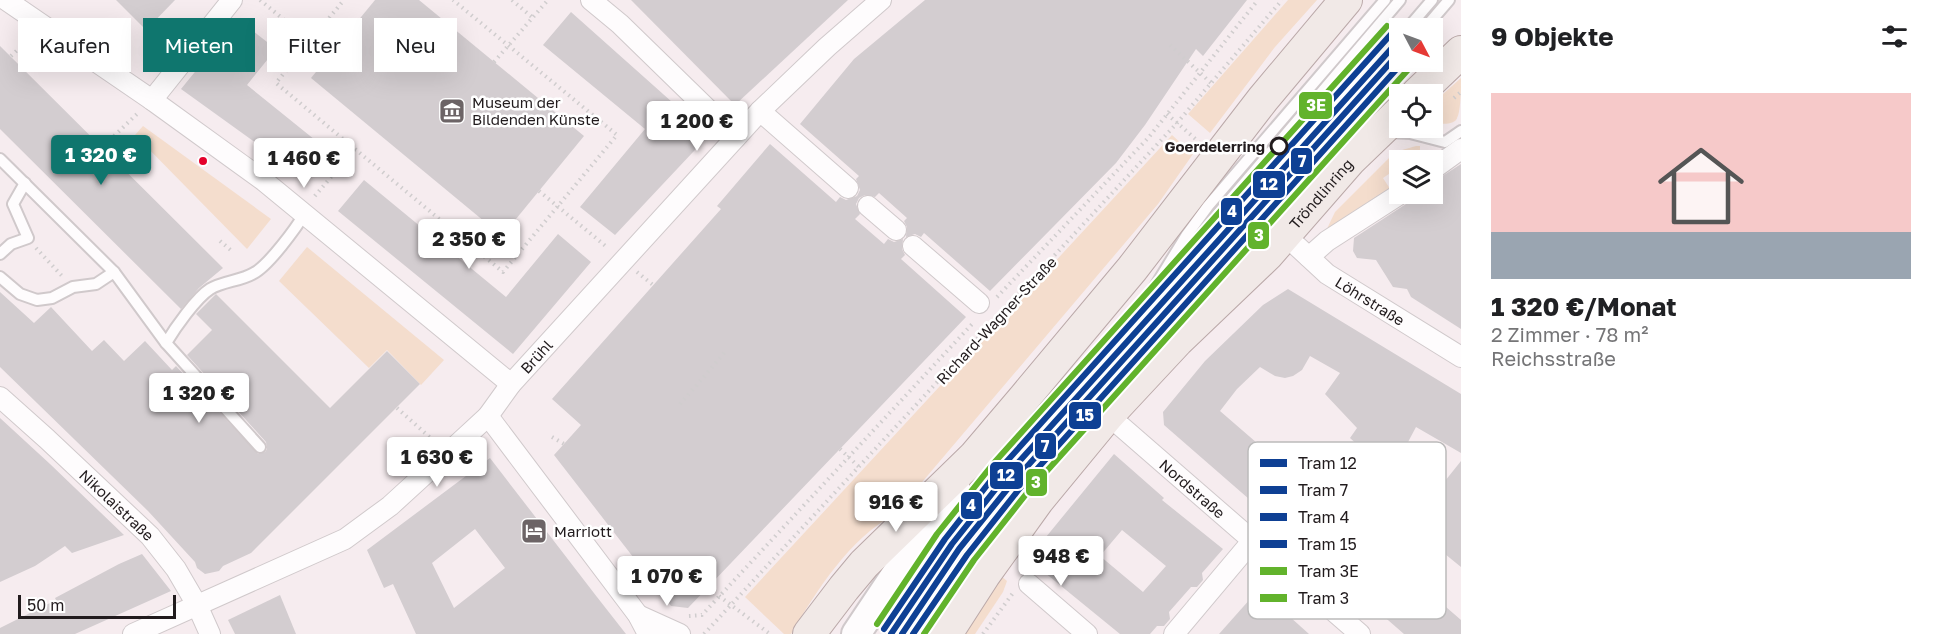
<!DOCTYPE html>
<html lang="de">
<meta charset="utf-8">
<style>
body{margin:0;font-family:"Golos Text",sans-serif;background:#f2f2f2;color:#202124;height:100vh;display:flex;flex-direction:column;font-size:22px;white-space:nowrap}
*{box-sizing:border-box;margin:0}
p{font-size:20px;color:#757577}
.icon{flex:none;width:33px;height:33px;fill:none;stroke:currentColor;stroke-width:2;stroke-linecap:round;stroke-linejoin:round}
.map{position:relative;flex:1;overflow:hidden}
.sheet{display:flex;flex-direction:column;background:#fff;width:480px}
.sheet>*{flex:none}
.top-card{position:absolute;left:18px;top:18px;width:570px;height:54px;display:flex;gap:12px}
.needle{width:39px;rotate:131deg}
.tools{position:absolute;left:1389px;top:18px;display:grid;gap:12px}
.tools a{display:grid;place-items:center;width:54px;height:54px;border-radius:0px;background:#fff;box-shadow:0 6px 24px #0002;font-size:30px}
.scale{position:absolute;left:18px;bottom:15px;width:158px;box-sizing:border-box;padding-left:6px;border:3px solid #211b1d;border-top:0;font-size:16px;line-height:21px;white-space:nowrap;color:#211b1d;-webkit-text-stroke:4px #fff;paint-order:stroke}
.price{position:absolute;translate:-50% -51px;padding:0 14px;border-radius:6px;background:#fff;color:#222;font-size:20px;line-height:39px;filter:drop-shadow(0 2px 3px #0008)}
.price::after{content:'';position:absolute;left:50%;top:36px;width:18px;height:14px;margin-left:-9px;background:inherit;clip-path:polygon(0 0,100% 0,50% 100%)}
.price.selected{background:#0f766e;color:#fff}
ul{padding:0;list-style:none}
li{display:grid;align-content:center;gap:12px;height:318px;padding:0 30px}
li span{display:grid;place-items:center;height:186px;border-radius:0px;color:#555}
li>.icon{margin-inline-start:auto}
span .icon{width:108px;height:108px;fill:#fffc;stroke-width:1}
li b{font-size:26px}
h2{display:flex;justify-content:space-between;align-items:center;height:72px;padding:0 30px;font-size:26px}
.chip{padding:0 21px;border-radius:0px;background:#fff;box-shadow:0 6px 24px #0002;font-size:21px;line-height:54px}
.chip.selected{background:#0f766e;color:#fff}
main{display:flex;flex:1;min-height:0}
.map>svg:first-child{display:block}
</style>
<main>
<div class="map">
<svg width="1461" height="634" viewBox="0 0 1461 634">
<rect width="100%" height="100%" fill="#f6ecef"/>
<!-- green -->
<g fill="#f4ddcd">
<path d="M1288,0h29l-42,47 -65,86 -22,-19z"/>
<path d="M1461,78c0,10 0,35 -5,42 -4,5 -18,4 -23,3v-20z"/>
<path d="M143,126l128,93 -24,30 -112,-114z"/>
<path d="M1172,135l21,19 -35,50 -263,310c-46,25 -78,76 -104,120h-7l-39,-37z"/>
<path d="M1416,146h4v7l-11,7h-9l-1,7 -16,11 11,17 -70,40 11,-23 60,-60z"/>
<path d="M307,247l137,113 -23,25 -34,-35 -18,18 -90,-87z"/>
<path d="M1001,576l6,5 -4,11 -28,42h-12z"/>
</g>
<!-- building -->
<g fill="#d3cdd0" fill-rule="evenodd">
<path d="M116,0h59l-29,30z"/>
<path d="M375,0h44l165,136 -82,100 -191,-158z"/>
<path d="M631,0h217l-113,105z"/>
<path d="M925,0h322l-44,56 -7,-7 -51,76 -29,38 -126,128 -66,-58 -3,4 -6,-3 -9,3 1,-10 -3,-6 3,-3 -28,-25 -4,4 -10,-2 -6,3 -3,6 4,10 -5,5 29,25 4,-5 6,3 9,-3 -1,10 3,6 -4,4 65,58 -278,291 -17,-2 -117,-151 27,-30 -29,-26 169,-190 -4,-3 53,-62 66,58 4,-5 6,3 11,-4 3,-6 -4,-11 3,-3 -59,-52 54,-65z"/>
<path d="M571,12l138,123 -94,100 -35,-28 65,-78 -102,-84z"/>
<path d="M238,19l38,30 -29,36 78,63 -25,31 -30,-26 -89,-64z"/>
<path d="M0,46l223,222 -24,20 -18,21 -181,-180z"/>
<path d="M1461,164v165l-50,-32 -4,-8 -14,-2 -17,-27 -19,-2 -4,-7 1,-13 52,-34 13,-10h13v-11z"/>
<path d="M364,180l142,117 52,-63 33,28 -78,92 -175,-143z"/>
<path d="M1288,289l173,105v59l-45,-26 -17,32 38,32 24,-30v106l-75,-61 17,-20 -53,-48 7,-10 -32,-34 15,-21 -30,-17 -8,14 -9,6 -8,2 -10,-2 -15,-9 -23,22 -17,22 241,209v14h-57l-240,-209 -1,-13 42,-51 58,-56z"/>
<path d="M0,292l34,31 17,-16 41,44 12,-11 20,21 21,-20 27,29 4,-4 82,88 7,-2 2,-3 -1,-7 -79,-87 25,-25 -16,-16 20,-20 114,114 57,-57 33,33 -169,169 -28,13 -4,5 -14,3 -8,-6 -2,-6 -47,-51 -148,-144z"/>
<path d="M0,418l50,46 74,71 -52,18 -7,-7 -30,20 -35,16z"/>
<path d="M1114,454l50,44 -2,2 61,49 -21,24 1,7 -6,7h-6l-22,25 1,7 -6,7h-7l-7,8h-30l-92,-75zM1122,530l44,36 -23,26 -43,-36z"/>
<path d="M490,458l107,139 29,37h-210l-23,-50 -9,4 -17,-38zM475,529l30,39 -51,40 -22,-45z"/>
<path d="M142,554l29,37 -96,43h-75v-6l56,-28 -1,-2 64,-34z"/>
<path d="M1259,589l50,45h-90z"/>
<path d="M280,595l16,39h-61l-7,-14z"/>
</g>
<g fill="none" stroke-linecap="round" stroke-linejoin="round">
<defs>
<g id="lane">
<path d="M1408,28l24,-28"/>
<path d="M1425,28l24,-28"/>
<path d="M1388,132l22,1 35,9 16,-11"/>
<path d="M0,159l114,113 52,71 94,104"/>
<path d="M0,254l11,-10 17,-6 -15,-34 12,-21"/>
<path d="M0,277l20,17 17,6 15,-2 21,-11 23,-3 18,-12"/>
<path d="M1169,289l27,-46 22,-29 182,-214"/>
<path d="M1123,339l63,-103 22,-30 177,-206"/>
<path d="M166,343c9,-15 30,-45 44,-54 13,-8 31,-8 44,-16 15,-8 42,-45 51,-60"/>
<path d="M892,634l60,-90 54,-68 394,-438"/>
<path d="M916,634l84,-124 38,-50 362,-403"/>
</g>
<g id="street">
<path d="M6,0l146,100 112,81 247,203"/>
<path d="M591,0l29,24 116,113"/>
<path d="M152,100l80,-100"/>
<path d="M760,111l88,77"/>
<path d="M1432,170l29,-21"/>
<path d="M868,206l28,24"/>
<path id="s1" d="M1285,235l42,39 134,83"/>
<path d="M913,246l66,57"/>
<path d="M1309,257l18,-16 73,-47"/>
<path id="s2" d="M0,397l47,42 103,97 26,33 21,36 13,29"/>
<path id="s3" d="M1108,415l252,219"/>
<path d="M488,416l150,199 10,19"/>
<path d="M1029,584l58,50"/>
<path d="M638,615l42,19"/>
<path id="s4" d="M133,634l212,-95 45,-33 58,-53 40,-37 23,-32 249,-273 67,-64 54,-47"/>
<path d="M1174,634l79,-94"/>
</g>
<path id="secondary" d="M856,634l99,-148"/>
<g id="primary">
<path d="M1417,94l44,-42"/>
<path d="M809,634l35,-46 20,-24 110,-107 51,-60 107,-128 131,-170 83,-99"/>
<path id="s5" d="M946,634l38,-59 54,-75 70,-85 69,-74 90,-86 83,-95 50,-48"/>
</g>
</defs>
<!-- lane casing -->
<use href="#lane" stroke="#d0c9cb" stroke-width="14"/>
<!-- street casing -->
<use href="#street" stroke="#d0c9cb" stroke-width="22"/>
<!-- secondary casing -->
<use href="#secondary" stroke="#d0c9cb" stroke-width="32"/>
<!-- primary casing -->
<use href="#primary" stroke="#baa8a8" stroke-width="34"/>
<!-- path -->
<g stroke="#d0cdce" stroke-width="4" stroke-dasharray="1.5 4.5" stroke-linecap="butt">
<path d="M260,0l50,41 -34,42 79,66 -41,48"/>
<path d="M512,0l21,18"/>
<path d="M310,41l34,-41"/>
<path d="M1170,45l41,38"/>
<path d="M11,56l19,-18"/>
<path d="M494,62l54,-62"/>
<path d="M1454,98l7,-6"/>
<path d="M1167,114l32,28"/>
<path d="M114,136l23,-22"/>
<path d="M355,149l148,123 114,-137 -164,-135"/>
<path d="M539,191l69,57"/>
<path d="M220,241l13,11"/>
<path d="M36,248l26,28"/>
<path d="M637,272l16,13"/>
<path d="M997,297l152,-160 109,-137"/>
<path d="M680,404l47,-54"/>
<path d="M397,408l37,33"/>
<path d="M552,437l12,7"/>
<path d="M840,449l19,18"/>
<path d="M719,596l51,38"/>
<path d="M689,616l13,-1 272,-293"/>
<path d="M704,634l473,-511 105,-123"/>
<path d="M983,634l30,-41"/>
</g>
<!-- lane -->
<use href="#lane" stroke="#fefcfd" stroke-width="10"/>
<!-- street -->
<use href="#street" stroke="#fefcfd" stroke-width="20"/>
<!-- secondary -->
<use href="#secondary" stroke="#fefcfd" stroke-width="28"/>
<!-- primary -->
<use href="#primary" stroke="#f1e9e7" stroke-width="32"/>
<defs>
<path id="tram-1" d="M891,634l61,-90 54,-68 394,-437"/>
<path id="tram-2" d="M902,634l57,-85 54,-67 387,-430"/>
<path id="tram-3" d="M884,629l61,-90 54,-69 394,-438"/>
<path id="tram-4" d="M913,634l54,-79 53,-67 383,-426"/>
<path id="tram-5" d="M877,624l60,-90 56,-70 394,-438"/>
<path id="tram-6" d="M924,634l50,-74 53,-67 388,-431"/>
</defs>
<!-- tram-1 casing -->
<use href="#tram-1" stroke="#fff" stroke-width="10"/>
<!-- tram-2 casing -->
<use href="#tram-2" stroke="#fff" stroke-width="10"/>
<!-- tram-3 casing -->
<use href="#tram-3" stroke="#fff" stroke-width="10"/>
<!-- tram-4 casing -->
<use href="#tram-4" stroke="#fff" stroke-width="10"/>
<!-- tram-5 casing -->
<use href="#tram-5" stroke="#fff" stroke-width="10"/>
<!-- tram-6 casing -->
<use href="#tram-6" stroke="#fff" stroke-width="10"/>
<!-- tram-1 -->
<use href="#tram-1" stroke="#0e4094" stroke-width="6"/>
<!-- tram-2 -->
<use href="#tram-2" stroke="#0e4094" stroke-width="6"/>
<!-- tram-3 -->
<use href="#tram-3" stroke="#0e4094" stroke-width="6"/>
<!-- tram-4 -->
<use href="#tram-4" stroke="#0e4094" stroke-width="6"/>
<!-- tram-5 -->
<use href="#tram-5" stroke="#62b32c" stroke-width="6"/>
<!-- tram-6 -->
<use href="#tram-6" stroke="#62b32c" stroke-width="6"/>
</g>
<!-- icons -->
<defs>
<symbol id="museum-square" viewBox="-11 -11 22 22"><rect x="-9" y="-9" width="18" height="18" rx="4" fill="#6c6466" stroke="#fff"/><path d="M0-6L6-3V-2H-6V-3ZM-5-1h2V3h-2ZM-1-1h2V3h-2ZM3-1h2V3H3ZM-6 4H6V6H-6Z" fill="#fff"/></symbol>
<symbol id="hotel-square" viewBox="-11 -11 22 22"><rect x="-9" y="-9" width="18" height="18" rx="4" fill="#6c6466" stroke="#fff"/><path d="M-6-4.5h1.5V1H6V5H4.5V3h-9V5H-6ZM-4 0a1.8 1.8 0 1 1 3.6 0ZM.5 0V-2.5h3Q6-2.5 6 0Z" fill="#fff"/></symbol>
</defs>
<g fill-rule="evenodd">
<use href="#museum-square" x="437" y="96" width="30" height="30"/>
<use href="#hotel-square" x="519" y="516" width="30" height="30"/>
</g>
<!-- markers -->
<circle fill="#fff" stroke="#211b1d" stroke-width="3" cx="1279" cy="146" r="8"/>
<circle fill="#e4002b" stroke="#fff" stroke-width="2" cx="203" cy="161" r="5"/>
<g text-anchor="middle" dominant-baseline="central" stroke-width="5" stroke-linejoin="round" paint-order="stroke">
<!-- poi labels -->
<g font-size="15" fill="#211b1d" stroke="#fff" text-anchor="start">
<text x="472" y="102">Museum der<tspan x="472" dy="17">Bildenden Künste</tspan></text>
<text x="554" y="531">Marriott</text>
</g>
<!-- stop labels -->
<g font-size="15" font-weight="bold" fill="#211b1d" stroke="#fff" text-anchor="end">
<text x="1265" y="146">Goerdelerring</text>
</g>
<!-- street labels -->
<g font-size="15" fill="#211b1d" stroke="#fff">
<text stroke="none"><textPath href="#s5" startOffset="580">Tröndlinring</textPath></text>
<text stroke="none"><textPath href="#s1" startOffset="108">Löhrstraße</textPath></text>
<text transform="translate(996 320) rotate(-47)">Richard-Wagner-Straße</text>
<text stroke="none"><textPath href="#s4" startOffset="498">Brühl</textPath></text>
<text stroke="none"><textPath href="#s3" startOffset="112">Nordstraße</textPath></text>
<text stroke="none"><textPath href="#s2" startOffset="159">Nikolaistraße</textPath></text>
</g>
</g>
<!-- legend -->
<rect x="1248" y="442" width="198" height="177" rx="9" fill="#fff" stroke="#bcbbbb" stroke-width="1.5"/>
<rect x="1260" y="459" width="27" height="8" fill="#0e4094"/>
<rect x="1260" y="486" width="27" height="8" fill="#0e4094"/>
<rect x="1260" y="513" width="27" height="8" fill="#0e4094"/>
<rect x="1260" y="540" width="27" height="8" fill="#0e4094"/>
<rect x="1260" y="567" width="27" height="8" fill="#62b32c"/>
<rect x="1260" y="594" width="27" height="8" fill="#62b32c"/>
<g font-size="16" fill="#211b1d">
<text x="1298" y="469">Tram 12</text>
<text x="1298" y="496">Tram 7</text>
<text x="1298" y="523">Tram 4</text>
<text x="1298" y="550">Tram 15</text>
<text x="1298" y="577">Tram 3E</text>
<text x="1298" y="604">Tram 3</text>
</g>
<g stroke="#fff" stroke-width="2">
<rect x="1298" y="91" width="35" height="29" rx="6" fill="#62b32c"/>
<rect x="1290" y="147" width="23" height="28" rx="6" fill="#0e4094"/>
<rect x="1252" y="170" width="34" height="29" rx="6" fill="#0e4094"/>
<rect x="1220" y="197" width="23" height="29" rx="6" fill="#0e4094"/>
<rect x="1247" y="221" width="23" height="29" rx="6" fill="#62b32c"/>
<rect x="1068" y="401" width="34" height="29" rx="6" fill="#0e4094"/>
<rect x="1034" y="432" width="23" height="28" rx="6" fill="#0e4094"/>
<rect x="989" y="461" width="35" height="29" rx="6" fill="#0e4094"/>
<rect x="1025" y="468" width="23" height="29" rx="6" fill="#62b32c"/>
<rect x="960" y="491" width="23" height="29" rx="6" fill="#0e4094"/>
</g>
<g font-size="16" text-anchor="middle" font-weight="bold" fill="#fff">
<text x="1316" y="111">3E</text>
<text x="1302" y="167">7</text>
<text x="1269" y="190">12</text>
<text x="1232" y="217">4</text>
<text x="1259" y="241">3</text>
<text x="1085" y="421">15</text>
<text x="1045" y="452">7</text>
<text x="1006" y="481">12</text>
<text x="1036" y="488">3</text>
<text x="971" y="511">4</text>
</g>
</svg>
<div class="tools">
<a><svg class="needle" viewBox="-14 -14 28 28"><path d="M0-13l5 13h-10z" fill="#e53935"/><path d="M0 13l5-13h-10z" fill="#757577"/></svg></a>
<a><svg class="icon" aria-label="locate" viewBox="0 0 24 24"><circle cx="12" cy="12" r="6"/><path d="M12 2v4M12 18v4M2 12h4M18 12h4"/></svg></a>
<a><svg class="icon" aria-label="layers" viewBox="0 0 24 24"><path d="M12 4l9 5-9 5-9-5zM3 14l9 5 9-5"/></svg></a>
</div>
<div class="scale">50 m</div>
<b class="price" style="left:697px;top:152px">1 200 €</b>
<b class="price selected" style="left:101px;top:186px">1 320 €</b>
<b class="price" style="left:304px;top:189px">1 460 €</b>
<b class="price" style="left:469px;top:270px">2 350 €</b>
<b class="price" style="left:199px;top:424px">1 320 €</b>
<b class="price" style="left:437px;top:488px">1 630 €</b>
<b class="price" style="left:896px;top:533px">916 €</b>
<b class="price" style="left:1061px;top:587px">948 €</b>
<b class="price" style="left:667px;top:607px">1 070 €</b>
<div class="top-card">
<a class="chip">Kaufen</a>
<a class="chip selected">Mieten</a>
<a class="chip">Filter</a>
<a class="chip">Neu</a>
</div>
</div>
<section class="sheet">
<h2>9 Objekte<svg class="icon" aria-label="filters" viewBox="0 0 24 24"><path d="M4 7h16M4 17h16"/><circle cx="9" cy="7" r="2"/><circle cx="15" cy="17" r="2"/></svg></h2>
<ul>
<li><span style="background:linear-gradient(#f6c9c9 75%,#9aa5b1 0)"><svg class="icon" aria-label="home" viewBox="0 0 24 24"><path d="M3 11l9-7 9 7M6 9v11h12V9"/></svg></span><div><b>1 320 €/Monat</b><p>2 Zimmer · 78 m²</p><p>Reichsstraße</p></div></li>
</ul>
</section>
</main>
